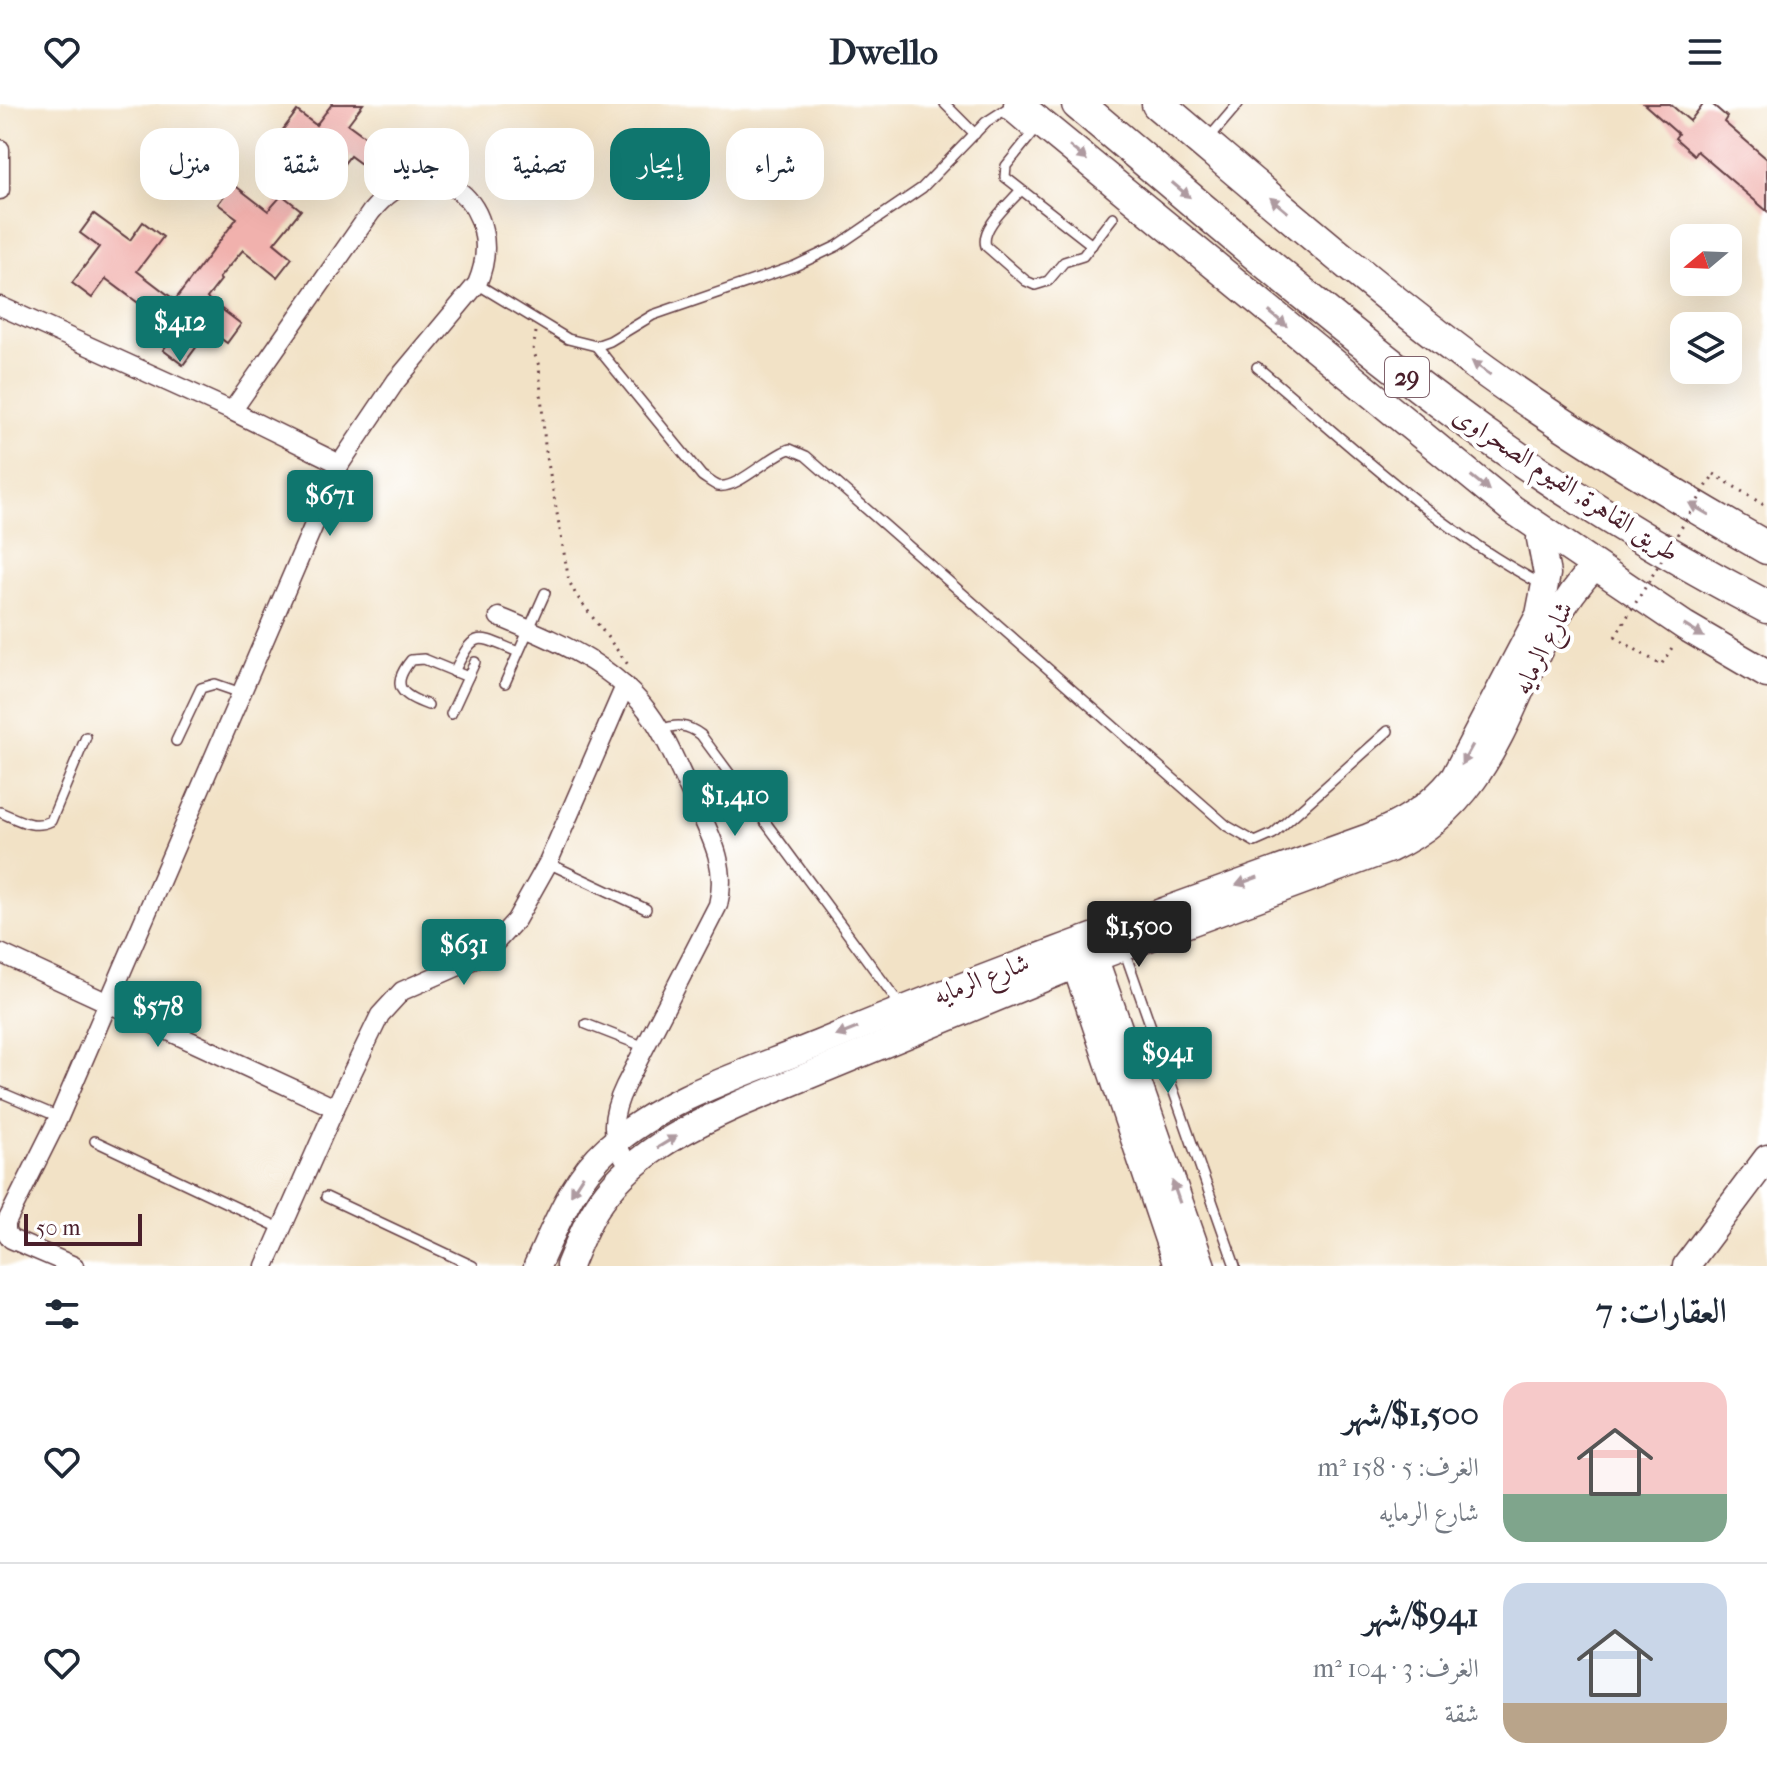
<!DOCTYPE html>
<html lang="ar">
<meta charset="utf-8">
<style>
body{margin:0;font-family:"IM FELL French Canon",Amiri,serif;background:#f6f6f7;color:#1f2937;direction:rtl;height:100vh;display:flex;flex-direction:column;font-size:30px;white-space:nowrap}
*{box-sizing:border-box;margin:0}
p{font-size:26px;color:#747a83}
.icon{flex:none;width:44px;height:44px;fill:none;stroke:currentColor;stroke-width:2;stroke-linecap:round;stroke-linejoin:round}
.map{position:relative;height:1162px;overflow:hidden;direction:ltr}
.sheet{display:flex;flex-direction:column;background:#fff;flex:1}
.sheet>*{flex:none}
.guide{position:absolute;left:24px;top:24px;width:800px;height:72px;direction:rtl;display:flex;gap:16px}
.needle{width:52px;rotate:251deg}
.controls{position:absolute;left:1670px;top:120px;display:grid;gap:16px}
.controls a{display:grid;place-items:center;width:72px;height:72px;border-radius:16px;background:#fff;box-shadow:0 8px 32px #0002;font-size:40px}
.scale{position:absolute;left:24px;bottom:20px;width:118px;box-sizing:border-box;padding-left:8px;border:4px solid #4a1f2b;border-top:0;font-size:22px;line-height:28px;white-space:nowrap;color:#4a1f2b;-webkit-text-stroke:6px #fff;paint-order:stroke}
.price{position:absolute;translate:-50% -68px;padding:0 18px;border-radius:8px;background:#0f766e;color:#fff;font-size:26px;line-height:52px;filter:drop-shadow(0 2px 4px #0008)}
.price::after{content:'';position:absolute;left:50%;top:48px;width:24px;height:18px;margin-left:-12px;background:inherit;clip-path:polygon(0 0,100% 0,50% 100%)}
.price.on{background:#222;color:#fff}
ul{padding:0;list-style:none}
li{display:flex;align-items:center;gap:24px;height:200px;padding:0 40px}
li+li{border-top:2px solid #e0e1e3}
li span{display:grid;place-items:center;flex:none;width:224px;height:160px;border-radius:24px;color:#555}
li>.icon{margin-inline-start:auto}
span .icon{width:96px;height:96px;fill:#fffc;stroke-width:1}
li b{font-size:34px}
h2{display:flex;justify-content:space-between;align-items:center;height:96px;padding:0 40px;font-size:34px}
.pill{padding:0 28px;border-radius:24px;background:#fff;box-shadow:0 8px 32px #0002;font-size:28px;line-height:72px}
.pill.on{background:#0f766e;color:#fff}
header{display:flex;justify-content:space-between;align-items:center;height:104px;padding:0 40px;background:#fff;font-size:36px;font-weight:700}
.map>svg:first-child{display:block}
</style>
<header><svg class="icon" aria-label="menu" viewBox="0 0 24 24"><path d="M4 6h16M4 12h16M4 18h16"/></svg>Dwello<svg class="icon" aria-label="heart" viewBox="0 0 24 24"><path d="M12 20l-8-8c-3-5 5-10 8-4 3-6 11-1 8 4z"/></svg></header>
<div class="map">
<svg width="1767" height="1162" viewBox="0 0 1767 1162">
<rect width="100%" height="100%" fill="#fff"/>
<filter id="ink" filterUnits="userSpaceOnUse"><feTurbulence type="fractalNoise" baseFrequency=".0125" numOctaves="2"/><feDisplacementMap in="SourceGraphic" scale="16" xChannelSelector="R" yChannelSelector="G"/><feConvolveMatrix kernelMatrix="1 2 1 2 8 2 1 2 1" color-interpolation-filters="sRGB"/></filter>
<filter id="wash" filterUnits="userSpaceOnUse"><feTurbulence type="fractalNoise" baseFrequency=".006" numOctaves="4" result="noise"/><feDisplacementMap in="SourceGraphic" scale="32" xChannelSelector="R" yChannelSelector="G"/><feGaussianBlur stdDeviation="1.8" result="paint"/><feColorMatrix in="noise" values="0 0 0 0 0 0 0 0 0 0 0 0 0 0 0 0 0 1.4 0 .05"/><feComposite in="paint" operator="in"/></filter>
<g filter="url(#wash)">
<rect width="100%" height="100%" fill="#f2e2c6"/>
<g id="blocks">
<!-- building -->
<g fill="#f1b1ad">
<path d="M332,0h31l-15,20 34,25 -14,20 -18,-13 -27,35 -19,-15 14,-19 -36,-26 15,-20 19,14z"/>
<path d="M1644,0h26l20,17 13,-17h9l15,13 -3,5 43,37v52l-70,-60 -3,4 -19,-17 3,-4z"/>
<path d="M233,80l35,27 14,-16 19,15 -27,33 18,15 -15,19 -34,-27 -24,28 2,2 -14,18 34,26 -14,19 -18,-13 -26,35 -20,-15 14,-18 -71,-53 -14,19 -20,-15 27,-36 -19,-14 14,-19 36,26 13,-18 20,15 -26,34 38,29 62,-82 -19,-14z"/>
</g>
</g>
</g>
<g filter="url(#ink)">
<use href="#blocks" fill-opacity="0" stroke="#633c42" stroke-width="2"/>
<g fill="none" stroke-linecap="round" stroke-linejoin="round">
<defs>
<g id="lane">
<path d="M945,0l30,30"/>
<path d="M1004,8l27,23 -25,31 -1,11 87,68"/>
<path d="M1209,34l29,-34"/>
<path d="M1020,87c-11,13 -40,37 -34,55l40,35 9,4 13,-4 16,-19 19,-6 30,-39"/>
<path d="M477,180l91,55 28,7 14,-5 43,-26 142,-49 42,-20 85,-58 64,-66 28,-18"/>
<path d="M596,242l106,130c5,3 11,8 16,10 19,4 52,-31 72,-37l16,7 421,370 28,16 18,-8 115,-103"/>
<path d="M1257,263c92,76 180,163 286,218"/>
<path d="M454,568c21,-43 23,-37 64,-20"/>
<path d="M505,579l40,-90"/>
<path d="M428,601c-26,-10 -39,-18 -17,-45l13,-1 44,18"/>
<path d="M451,610l24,-52"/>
<path d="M660,626c16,-6 27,-6 41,5l200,271"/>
<path d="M176,637l25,-53 14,-4 26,9"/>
<path d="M0,708c17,7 33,18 51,9l35,-84"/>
<path d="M548,759l98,46"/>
<path d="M1124,846l111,316"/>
<path d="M586,920l59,23"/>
<path d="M0,988l59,25"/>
<path d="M95,1037l187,88"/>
<path d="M326,1093l147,69"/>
</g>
<g id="street">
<path d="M0,45v41"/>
<path d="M0,202l232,105 108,53"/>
<path d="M499,513c62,26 126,51 161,113 13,23 23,48 35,72 16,34 33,64 23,103l-93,181c-15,31 -16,52 5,81"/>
<path d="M0,849l335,155"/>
<path d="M74,1162l-63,-27 -5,-7v-9l53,-106 281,-653 56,-83 81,-97c33,-75 -44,-148 -106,-72l-139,199"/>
<path d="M265,1162l70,-158 45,-93 22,-24 82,-36 32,-35 32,-57 77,-177"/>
</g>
<g id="secondary">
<path d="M1090,841l112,321"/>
<path d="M1070,845l107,317"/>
<path d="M537,1162c19,-41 36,-87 71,-118 58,-52 139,-75 210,-104 180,-75 365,-140 548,-206 36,-14 64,-31 88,-61l85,-162 8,-41 -7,-35 2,-10"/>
<path d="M569,1162c8,-19 15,-38 26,-56 33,-54 91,-82 147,-107l334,-138 314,-116c128,-60 118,-193 205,-283"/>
<path d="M1686,1162l81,-108"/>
</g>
<path id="primary" d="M1018,0l494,405 173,117 82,48"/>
<g id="highway">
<path d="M1078,0c121,101 239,206 365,300 102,77 211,144 324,203"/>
<path d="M1158,0c107,90 213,183 326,266 90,65 186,123 283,178"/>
</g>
</defs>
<!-- lane casing -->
<use href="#lane" stroke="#633c42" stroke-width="12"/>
<!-- street casing -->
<use href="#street" stroke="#633c42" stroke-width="21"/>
<!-- secondary casing -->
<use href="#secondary" stroke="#633c42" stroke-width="29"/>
<!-- primary casing -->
<use href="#primary" stroke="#633c42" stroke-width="31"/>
<!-- highway casing -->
<use href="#highway" stroke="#633c42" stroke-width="35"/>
<!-- path -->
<g stroke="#633c42" stroke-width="3" stroke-dasharray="2 6" stroke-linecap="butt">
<path d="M536,228l-3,18 6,16 6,80 24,135 7,14 53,71"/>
<path d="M1714,370l53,33"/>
<path d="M1615,533l46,28 12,-19"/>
</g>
<!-- lane -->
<use href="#lane" stroke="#fff" stroke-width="9"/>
<!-- street -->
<use href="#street" stroke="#fff" stroke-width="18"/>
<!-- secondary -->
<use href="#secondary" stroke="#fff" stroke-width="26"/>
<!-- primary -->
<use href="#primary" stroke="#fff" stroke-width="28"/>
<!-- highway -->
<use href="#highway" stroke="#fff" stroke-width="32"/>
<!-- path-bridge -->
<path stroke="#633c42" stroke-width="3" stroke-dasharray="2 6" stroke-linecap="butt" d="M1615,533l99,-163"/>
</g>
<!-- one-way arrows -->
<defs><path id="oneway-solid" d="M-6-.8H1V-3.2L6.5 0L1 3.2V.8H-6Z" transform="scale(2)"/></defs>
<g fill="#ae9aa0">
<use href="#oneway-solid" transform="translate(1078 49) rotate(39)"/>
<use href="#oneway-solid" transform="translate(1181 86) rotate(40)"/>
<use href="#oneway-solid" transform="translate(1279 101) rotate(-140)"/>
<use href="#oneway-solid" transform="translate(1278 215) rotate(40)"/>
<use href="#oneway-solid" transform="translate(1481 264) rotate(-144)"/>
<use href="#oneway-solid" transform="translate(1480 379) rotate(39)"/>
<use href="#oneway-solid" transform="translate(1699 405) rotate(-150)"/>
<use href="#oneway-solid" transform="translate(1694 527) rotate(31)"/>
<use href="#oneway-solid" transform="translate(1467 651) rotate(119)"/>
<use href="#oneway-solid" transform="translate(1247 777) rotate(160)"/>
<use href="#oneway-solid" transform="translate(847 928) rotate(158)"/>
<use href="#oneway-solid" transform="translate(667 1038) rotate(-31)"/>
<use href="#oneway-solid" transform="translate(577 1081) rotate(122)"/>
<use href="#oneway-solid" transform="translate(1176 1088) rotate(-109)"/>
</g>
</g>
<g text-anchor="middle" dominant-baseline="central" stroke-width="8" stroke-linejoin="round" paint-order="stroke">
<!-- shield labels -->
<rect fill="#fff" stroke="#80626b" stroke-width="2" x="1385" y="253" width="44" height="40" rx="6"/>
<g font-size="24" font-weight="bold" fill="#4a1f2b">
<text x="1407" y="273">29</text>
</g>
<!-- street labels -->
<g font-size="26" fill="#4a1f2b" stroke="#fff">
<text transform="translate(1566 380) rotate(33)">طريق القاهرة, الفيوم الصحراوى</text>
<text transform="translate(1543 544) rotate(-63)">شارع الرمايه</text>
<text transform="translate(981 875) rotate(-21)">شارع الرمايه</text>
</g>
</g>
</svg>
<div class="controls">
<a><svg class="needle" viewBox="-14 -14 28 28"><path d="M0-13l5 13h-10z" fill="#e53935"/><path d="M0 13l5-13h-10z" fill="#747a83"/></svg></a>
<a><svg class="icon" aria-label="layers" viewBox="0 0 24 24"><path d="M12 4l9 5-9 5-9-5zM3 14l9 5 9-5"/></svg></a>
</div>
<div class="scale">50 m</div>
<b class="price" style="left:180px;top:260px">$412</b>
<b class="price" style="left:330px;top:434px">$671</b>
<b class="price" style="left:735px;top:734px">$1,410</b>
<b class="price on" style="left:1139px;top:865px">$1,500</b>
<b class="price" style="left:464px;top:883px">$631</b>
<b class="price" style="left:158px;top:945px">$578</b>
<b class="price" style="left:1168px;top:991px">$941</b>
<div class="guide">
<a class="pill">شراء</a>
<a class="pill on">إيجار</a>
<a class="pill">تصفية</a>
<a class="pill">جديد</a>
<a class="pill">شقة</a>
<a class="pill">منزل</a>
</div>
</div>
<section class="sheet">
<h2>العقارات: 7<svg class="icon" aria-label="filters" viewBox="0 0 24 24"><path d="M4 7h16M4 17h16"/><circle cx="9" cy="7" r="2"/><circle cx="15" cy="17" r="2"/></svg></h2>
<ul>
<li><span style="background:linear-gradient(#f6c9c9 70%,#7fa58c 0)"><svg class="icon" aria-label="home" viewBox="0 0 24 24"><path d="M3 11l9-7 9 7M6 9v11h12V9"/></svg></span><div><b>$1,500/شهر</b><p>الغرف: 5 · 158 m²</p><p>شارع الرمايه</p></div><svg class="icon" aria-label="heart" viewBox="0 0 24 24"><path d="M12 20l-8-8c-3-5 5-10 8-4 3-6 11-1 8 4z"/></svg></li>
<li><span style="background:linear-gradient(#c9d6e8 75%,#b9a48a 0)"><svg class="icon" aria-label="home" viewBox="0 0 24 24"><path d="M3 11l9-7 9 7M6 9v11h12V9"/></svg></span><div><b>$941/شهر</b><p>الغرف: 3 · 104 m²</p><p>شقة</p></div><svg class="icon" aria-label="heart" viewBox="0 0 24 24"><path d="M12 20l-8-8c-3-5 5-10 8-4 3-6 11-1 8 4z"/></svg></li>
</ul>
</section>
